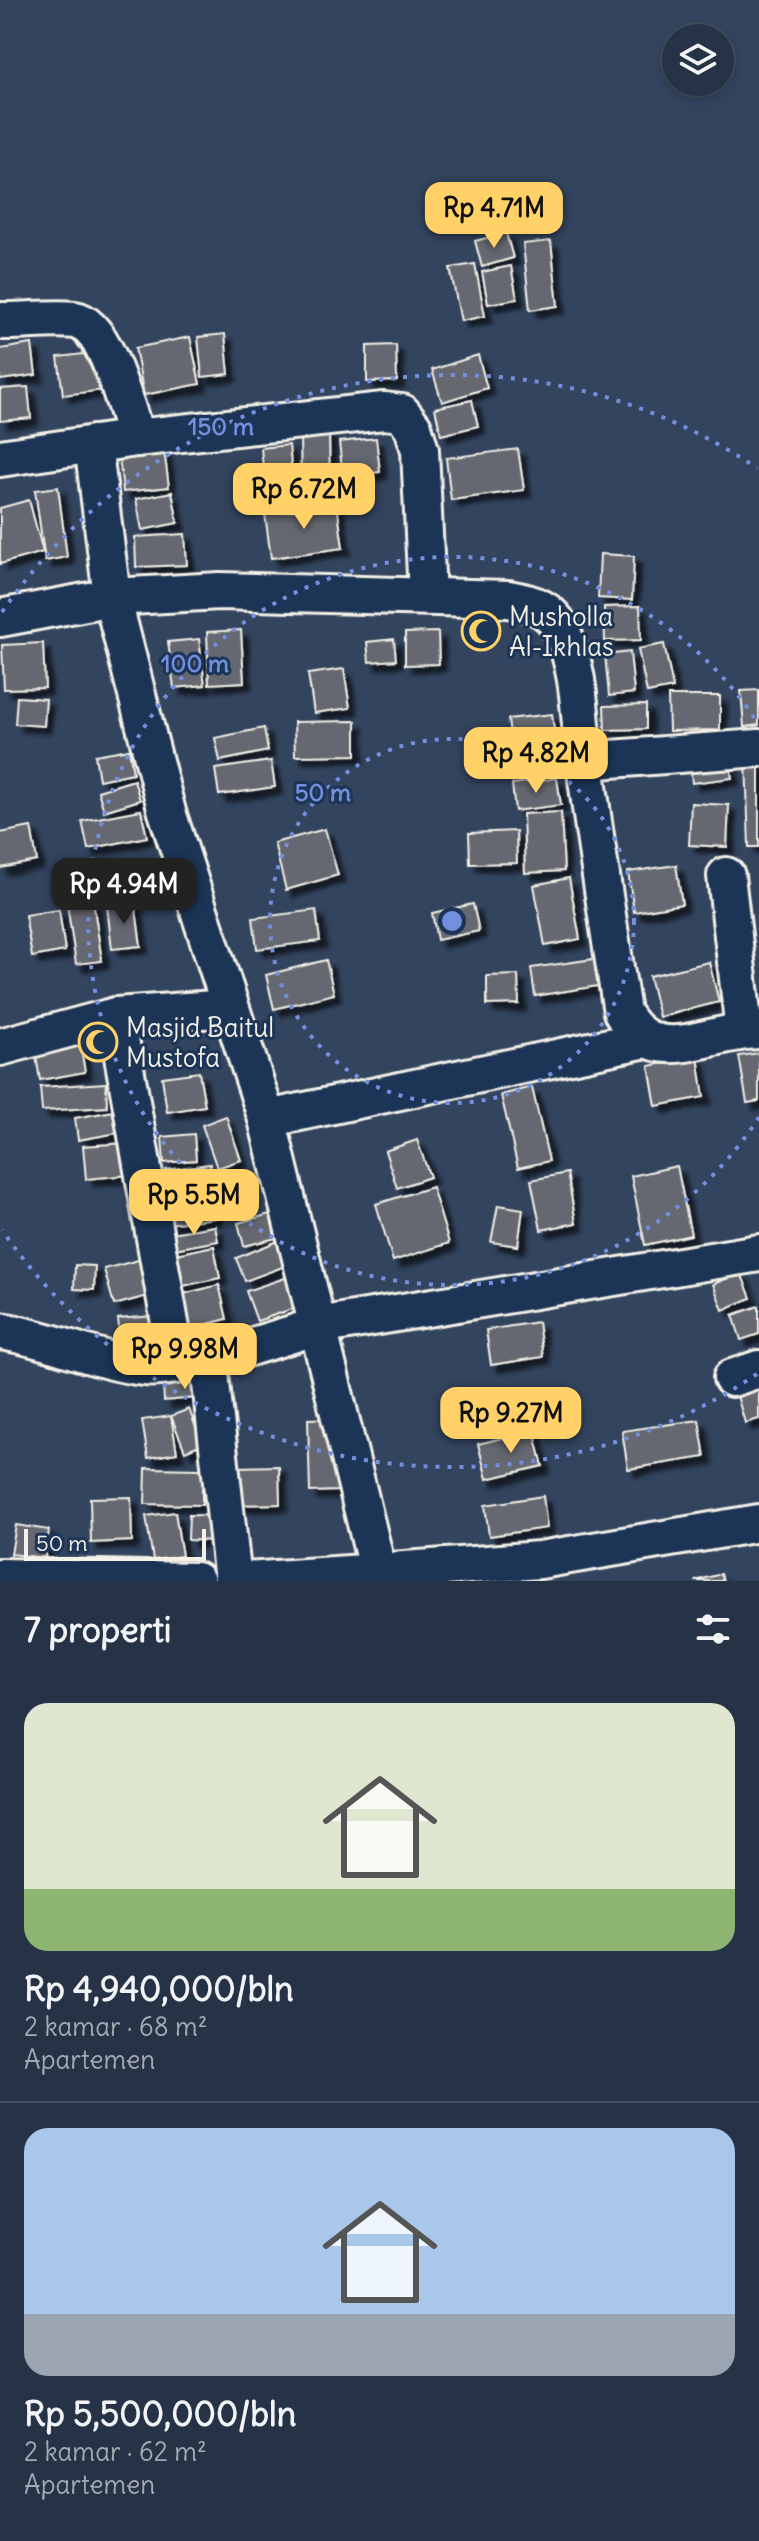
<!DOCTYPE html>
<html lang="id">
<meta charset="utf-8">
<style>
body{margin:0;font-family:Delius,sans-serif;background:#323f51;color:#f1f3f6;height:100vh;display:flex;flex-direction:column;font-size:30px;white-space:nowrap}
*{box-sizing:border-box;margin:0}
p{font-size:26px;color:#a4aab3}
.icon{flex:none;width:44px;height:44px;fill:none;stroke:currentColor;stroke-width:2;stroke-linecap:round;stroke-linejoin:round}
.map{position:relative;height:1581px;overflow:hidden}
.sheet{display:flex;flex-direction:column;background:#263346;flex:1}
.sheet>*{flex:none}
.buttons{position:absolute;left:662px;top:24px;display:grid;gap:16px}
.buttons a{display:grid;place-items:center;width:72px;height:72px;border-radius:50%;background:#263346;box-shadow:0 4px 12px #0003,0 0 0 2px #424e5f;font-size:40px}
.scale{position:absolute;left:24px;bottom:20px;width:182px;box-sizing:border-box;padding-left:8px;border:4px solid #f4f1e8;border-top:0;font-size:22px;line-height:28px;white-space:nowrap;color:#f4f1e8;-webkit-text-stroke:6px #1d3557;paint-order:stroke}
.price{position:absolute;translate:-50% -68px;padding:0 18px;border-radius:16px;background:#ffd166;color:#111;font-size:26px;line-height:52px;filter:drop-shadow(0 2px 4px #0008)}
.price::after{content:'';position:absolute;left:50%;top:48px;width:24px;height:18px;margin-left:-12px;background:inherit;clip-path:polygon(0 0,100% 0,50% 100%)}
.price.active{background:#222;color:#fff}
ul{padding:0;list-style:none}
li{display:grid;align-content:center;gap:16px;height:424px;padding:0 24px}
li+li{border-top:2px solid #424e5f}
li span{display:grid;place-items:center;height:248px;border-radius:24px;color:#555}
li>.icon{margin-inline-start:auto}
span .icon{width:144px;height:144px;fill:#fffc;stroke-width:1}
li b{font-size:34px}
h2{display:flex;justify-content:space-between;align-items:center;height:96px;padding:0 24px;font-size:34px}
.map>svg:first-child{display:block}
</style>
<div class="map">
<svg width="759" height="1581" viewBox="0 0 759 1581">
<defs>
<filter id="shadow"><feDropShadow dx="7" dy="7" stdDeviation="2" flood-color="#0009"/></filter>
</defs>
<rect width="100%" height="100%" fill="#33445e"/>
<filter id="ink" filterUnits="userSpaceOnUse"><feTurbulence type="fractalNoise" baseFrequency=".0125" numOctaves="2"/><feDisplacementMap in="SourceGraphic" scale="16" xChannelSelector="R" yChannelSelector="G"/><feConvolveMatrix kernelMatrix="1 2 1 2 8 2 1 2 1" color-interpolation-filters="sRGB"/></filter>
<g filter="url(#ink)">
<!-- building -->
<g fill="#65686f" stroke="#f4f1e8" stroke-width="2" filter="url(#shadow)">
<path d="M506,233l7,25 -31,9 -7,-26z"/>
<path d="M551,241l7,65 -28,4 -7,-66z"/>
<path d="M475,264l10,52 -24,5 -11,-53z"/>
<path d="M511,266l6,33 -29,5 -6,-32z"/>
<path d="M225,334l4,40 -27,3 -4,-40z"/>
<path d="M190,337l10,47 -56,11 -9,-47z"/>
<path d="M32,344l4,31 -36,5v-31z"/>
<path d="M396,345l1,36 -30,1v-36z"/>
<path d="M100,352l5,38 -42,5 -5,-38z"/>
<path d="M478,355l9,33 -45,14 -10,-32z"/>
<path d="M28,387l3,31 -31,3v-32z"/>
<path d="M472,400l6,26 -37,9 -6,-27z"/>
<path d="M329,432l1,53h-29l-1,-52z"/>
<path d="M376,438l4,34 -37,5 -4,-35z"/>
<path d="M289,445l4,38 -28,3 -4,-38z"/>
<path d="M518,449l6,41 -73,10 -5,-42z"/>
<path d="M164,450l5,37 -46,5 -4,-36z"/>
<path d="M58,487l9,70 -22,4 -10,-71z"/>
<path d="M172,492l6,31 -36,7 -6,-31z"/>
<path d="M29,500l14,52 -43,12v-56z"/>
<path d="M337,504l6,44 -72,10 -6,-44z"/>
<path d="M185,534l2,31 -51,2 -1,-30z"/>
<path d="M600,554l34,2 -2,44 -34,-2z"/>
<path d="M640,606l1,34 -36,1 -1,-34z"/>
<path d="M241,630l3,52 -35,2 -2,-52z"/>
<path d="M438,632l1,32 -34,1v-32z"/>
<path d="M199,639l6,46 -31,3 -6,-46z"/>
<path d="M394,639l2,21 -27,2 -2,-20z"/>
<path d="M43,643l2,45 -41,1 -2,-44z"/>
<path d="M664,644l9,44 -26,5 -9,-44z"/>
<path d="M630,652l4,41 -25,3 -4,-41z"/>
<path d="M344,669l6,39 -36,5 -6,-39z"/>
<path d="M759,690v35l-15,2 -3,-36z"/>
<path d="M668,696h52v34l-51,1z"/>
<path d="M17,697l29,2 -2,27 -29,-2z"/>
<path d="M646,705v24l-41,1 -1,-24z"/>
<path d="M552,714l7,53 -44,6 -7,-54z"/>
<path d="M356,721v34l-61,1 -1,-34z"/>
<path d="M264,728l4,23 -48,10 -5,-23z"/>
<path d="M129,749l4,24 -34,7 -4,-25z"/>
<path d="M729,758l3,20 -40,5 -2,-20z"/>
<path d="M746,760h13v87h-10z"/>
<path d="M271,761l4,26 -56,8 -4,-26z"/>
<path d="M557,778l4,27 -46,6 -3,-27z"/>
<path d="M134,780l6,20 -36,11 -6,-20z"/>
<path d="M691,803l38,2 -2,42 -38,-2z"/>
<path d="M141,810l6,27 -59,12 -6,-28z"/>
<path d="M561,812l3,59 -39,2 -2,-59z"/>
<path d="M31,827l6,34 -37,7v-35z"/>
<path d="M325,829l13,46 -52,15 -12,-47z"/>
<path d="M516,831l1,32 -47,1 -1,-31z"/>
<path d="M676,865l6,39 -48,8 -6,-40z"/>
<path d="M569,878l11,61 -35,7 -11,-61z"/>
<path d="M93,901l9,60 -26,3 -9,-60z"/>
<path d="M135,902l6,44 -29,3 -5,-43z"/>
<path d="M473,904l6,27 -42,9 -5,-27z"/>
<path d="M59,910l6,41 -33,6 -7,-42z"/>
<path d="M316,910l4,31 -63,8 -4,-31z"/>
<path d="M594,959l4,27 -63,10 -4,-28z"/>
<path d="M326,960l8,34 -60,15 -8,-34z"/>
<path d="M709,962l10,40 -60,15 -10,-41z"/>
<path d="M518,975l1,29 -32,1v-29z"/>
<path d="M79,1037l6,35 -45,8 -6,-35z"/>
<path d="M759,1053v48l-12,2 -8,-47z"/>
<path d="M698,1057l6,40 -48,9 -7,-40z"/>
<path d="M199,1072l6,34 -38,6 -5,-35z"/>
<path d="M106,1083l1,24 -65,4 -2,-24z"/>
<path d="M532,1087l17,74 -31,7 -17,-73z"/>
<path d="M114,1111l4,22 -40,7 -3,-22z"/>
<path d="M226,1116l15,44 -24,8 -15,-43z"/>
<path d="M194,1134l2,26 -32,3 -2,-26z"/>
<path d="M417,1140l13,37 -33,11 -12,-37z"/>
<path d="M127,1143l3,32 -44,4 -3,-33z"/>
<path d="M210,1164l3,31 -43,5 -4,-30z"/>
<path d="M677,1166l14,69 -46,10 -14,-69z"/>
<path d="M567,1173l9,50 -35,7 -10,-50z"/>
<path d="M432,1187l17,56 -56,18 -17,-57z"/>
<path d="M214,1200l2,18 -47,6 -2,-18z"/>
<path d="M498,1205l25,4 -5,37 -27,-4z"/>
<path d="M270,1214l6,24 -32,8 -6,-23z"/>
<path d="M215,1226l3,15 -44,8 -3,-16z"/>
<path d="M278,1241l10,24 -43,16 -9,-23z"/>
<path d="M214,1246l6,32 -42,9 -7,-32z"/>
<path d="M146,1258l9,36 -41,11 -10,-36z"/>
<path d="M75,1265l20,1 -1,24 -20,-1z"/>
<path d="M741,1273l10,25 -28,12 -10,-26z"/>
<path d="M288,1277l10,30 -41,14 -11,-30z"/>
<path d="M219,1285l8,34 -39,10 -9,-34z"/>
<path d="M759,1306v28l-18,6 -8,-25z"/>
<path d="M165,1315l2,29 -46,5 -3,-30z"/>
<path d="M538,1322l5,35 -52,8 -5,-35z"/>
<path d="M205,1380l2,17 -43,4 -1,-17z"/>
<path d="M759,1382v37l-14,4 -10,-34z"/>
<path d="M189,1409l13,35 -17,7 -14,-35z"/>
<path d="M171,1416l6,37 -29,5 -6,-38z"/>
<path d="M336,1418l2,73 -28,1 -2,-73z"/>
<path d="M699,1420l6,37 -77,12 -6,-38z"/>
<path d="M534,1430l9,36 -56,13 -9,-35z"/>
<path d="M279,1466l1,38 -43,1v-38z"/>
<path d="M146,1468l56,1v36l-57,-1z"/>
<path d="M543,1496l4,32 -58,8 -4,-31z"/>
<path d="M131,1497l1,44 -41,2 -1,-45z"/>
<path d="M175,1512l7,44 -29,4 -7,-44z"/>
<path d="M189,1515l33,1 -1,25 -33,-1z"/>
<path d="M16,1525l33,5 -4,28 -34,-4z"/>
<path d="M721,1574l2,7h-28z"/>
</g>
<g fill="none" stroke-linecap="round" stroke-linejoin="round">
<defs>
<g id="minor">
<path d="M0,321c25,1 51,-4 75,-1 31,4 52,91 61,118"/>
<path d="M93,444l19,153 55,215 100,307 375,-79"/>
<path d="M0,458l136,-20 248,-27 18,2 11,14 7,23 7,146"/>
<path d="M0,618l112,-21 108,-6 288,8c24,4 44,9 54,33 19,41 17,88 23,132 11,83 24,165 37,248 32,59 83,19 137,18"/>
<path d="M584,761l175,-13"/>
<path d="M726,876l18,154"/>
<path d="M116,1016l61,347"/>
<path d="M0,1047l116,-31 113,-8"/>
<path d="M0,1331c49,7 95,30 144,36 35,5 137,-30 174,-41l441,-73"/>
<path d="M208,1356l25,225"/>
<path d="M732,1378l27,-9"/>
<path d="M378,1572l162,-12 219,-37"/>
<path d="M0,1577l196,4"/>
<path d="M244,1581l134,-9 -111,-453"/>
</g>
</defs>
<!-- minor casing -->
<use href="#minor" stroke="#f4f1e8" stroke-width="42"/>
<!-- minor -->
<use href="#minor" stroke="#1d3557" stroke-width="36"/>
</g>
</g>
<!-- distance rings -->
<g fill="none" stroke="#738fde" stroke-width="4" stroke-dasharray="4 8">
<circle cx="452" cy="921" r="182"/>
<path d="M759 1117A364 364 0 1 1 759 725"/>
<path d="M757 1374A546 546 0 0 1 2 1230M2 612A546 546 0 0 1 757 468"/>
</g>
<!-- icons -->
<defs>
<symbol id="mosque-ring" viewBox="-11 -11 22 22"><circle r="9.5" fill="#1d3557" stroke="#ffd166" stroke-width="1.5"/><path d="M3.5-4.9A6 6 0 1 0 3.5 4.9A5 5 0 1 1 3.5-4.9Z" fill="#ffd166"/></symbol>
</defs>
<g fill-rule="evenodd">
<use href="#mosque-ring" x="459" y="609" width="44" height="44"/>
<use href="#mosque-ring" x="76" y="1020" width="44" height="44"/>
</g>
<g text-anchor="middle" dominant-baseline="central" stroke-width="6" stroke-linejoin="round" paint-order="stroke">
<!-- poi labels -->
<g font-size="26" fill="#f4f1e8" stroke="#1d3557" text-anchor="start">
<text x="509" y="616">Musholla<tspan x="509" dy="30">Al-Ikhlas</tspan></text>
<text x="126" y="1027">Masjid Baitul<tspan x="126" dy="30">Mustofa</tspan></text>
</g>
</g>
<circle cx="452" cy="921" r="12" fill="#738fde" stroke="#1d3557" stroke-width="4"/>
<g font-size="24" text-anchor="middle" font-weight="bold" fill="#738fde" stroke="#1d3557" stroke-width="6" stroke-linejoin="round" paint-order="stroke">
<text x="221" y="435">150 m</text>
<text x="195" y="672">100 m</text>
<text x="323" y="801">50 m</text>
</g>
</svg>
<div class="buttons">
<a><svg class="icon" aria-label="layers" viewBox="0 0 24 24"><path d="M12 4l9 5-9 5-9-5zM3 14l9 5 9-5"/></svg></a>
</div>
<div class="scale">50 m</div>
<b class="price" style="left:494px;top:250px">Rp 4.71M</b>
<b class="price" style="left:304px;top:531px">Rp 6.72M</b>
<b class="price" style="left:536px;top:795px">Rp 4.82M</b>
<b class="price active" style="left:124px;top:926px">Rp 4.94M</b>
<b class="price" style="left:194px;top:1237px">Rp 5.5M</b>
<b class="price" style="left:185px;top:1391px">Rp 9.98M</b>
<b class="price" style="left:511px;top:1455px">Rp 9.27M</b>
</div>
<section class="sheet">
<h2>7 properti<svg class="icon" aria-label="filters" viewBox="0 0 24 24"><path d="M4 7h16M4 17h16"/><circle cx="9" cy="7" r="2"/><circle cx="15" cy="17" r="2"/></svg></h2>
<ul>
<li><span style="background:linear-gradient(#dfe7d0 75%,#8fb573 0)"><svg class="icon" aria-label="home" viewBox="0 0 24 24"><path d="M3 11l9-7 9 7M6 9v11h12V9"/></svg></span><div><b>Rp 4,940,000/bln</b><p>2 kamar · 68 m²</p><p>Apartemen</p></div></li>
<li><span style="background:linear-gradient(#a9c7e8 75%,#9aa5b1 0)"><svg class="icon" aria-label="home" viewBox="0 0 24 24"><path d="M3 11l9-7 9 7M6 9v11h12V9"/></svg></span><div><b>Rp 5,500,000/bln</b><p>2 kamar · 62 m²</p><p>Apartemen</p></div></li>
</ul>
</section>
